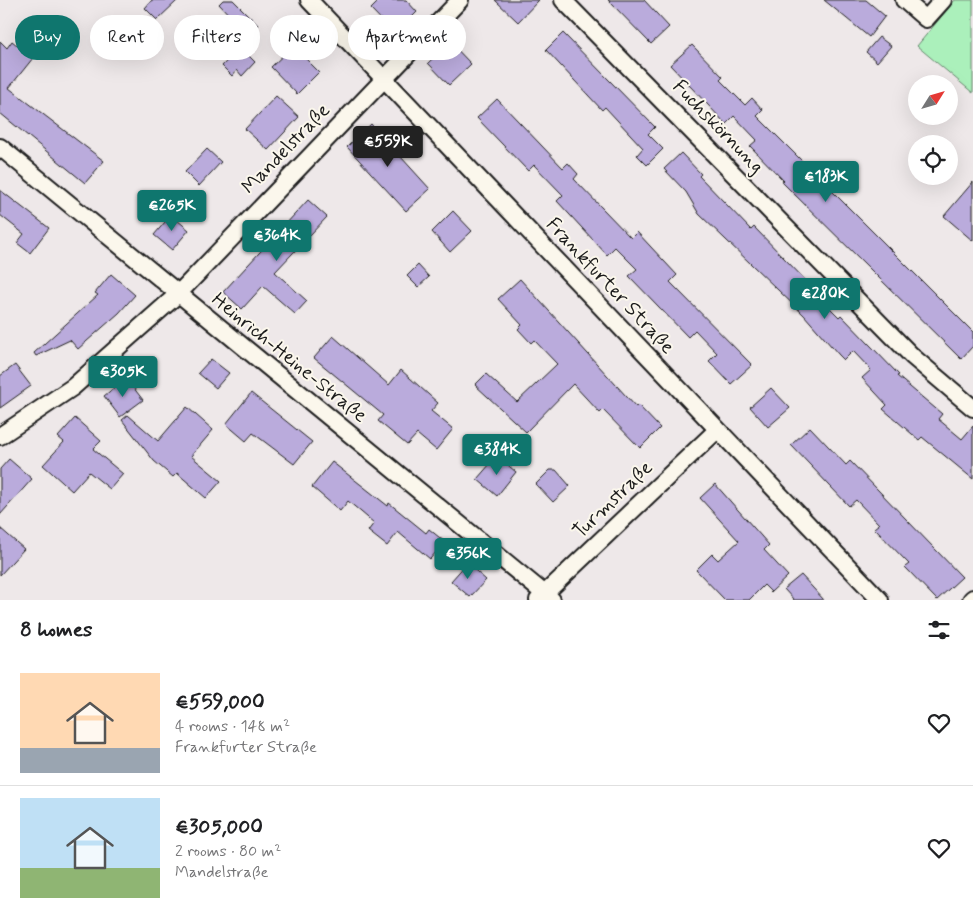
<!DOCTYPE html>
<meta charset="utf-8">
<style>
body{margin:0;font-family:Mynerve,sans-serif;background:#f2f2f2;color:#202124;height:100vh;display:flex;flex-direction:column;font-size:19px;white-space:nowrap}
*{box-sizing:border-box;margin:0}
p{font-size:16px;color:#757577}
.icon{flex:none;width:28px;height:28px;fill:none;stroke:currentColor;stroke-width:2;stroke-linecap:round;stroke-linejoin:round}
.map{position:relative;height:600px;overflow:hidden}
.sheet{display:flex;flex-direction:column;background:#fff;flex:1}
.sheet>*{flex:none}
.top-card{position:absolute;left:15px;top:15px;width:500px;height:45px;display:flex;gap:10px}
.needle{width:32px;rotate:53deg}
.buttons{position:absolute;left:908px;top:75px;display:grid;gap:10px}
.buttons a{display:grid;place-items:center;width:50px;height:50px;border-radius:50%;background:#fff;box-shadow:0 5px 20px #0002;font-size:25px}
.price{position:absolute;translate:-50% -42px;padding:0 11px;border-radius:5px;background:#0f766e;color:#fff;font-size:16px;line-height:32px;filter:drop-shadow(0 1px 2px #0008)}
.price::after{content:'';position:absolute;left:50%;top:30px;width:15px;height:11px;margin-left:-8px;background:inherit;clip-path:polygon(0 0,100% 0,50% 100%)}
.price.selected{background:#222;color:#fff}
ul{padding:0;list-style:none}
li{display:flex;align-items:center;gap:15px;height:125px;padding:0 20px}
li+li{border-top:1px solid #e0e0e0}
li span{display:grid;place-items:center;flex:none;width:140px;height:100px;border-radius:0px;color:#555}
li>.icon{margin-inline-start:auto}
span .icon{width:60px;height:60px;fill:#fffc;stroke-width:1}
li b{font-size:21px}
h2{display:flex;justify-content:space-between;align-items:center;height:60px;padding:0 20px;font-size:21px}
.chip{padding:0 18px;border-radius:22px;background:#fff;box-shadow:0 5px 20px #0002;font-size:18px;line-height:45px}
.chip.selected{background:#0f766e;color:#fff}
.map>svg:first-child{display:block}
</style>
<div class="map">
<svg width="973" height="600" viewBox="0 0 973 600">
<rect width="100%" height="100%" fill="#eee8e9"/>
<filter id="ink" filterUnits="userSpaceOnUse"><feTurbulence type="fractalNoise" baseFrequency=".02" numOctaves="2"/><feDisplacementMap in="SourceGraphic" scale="10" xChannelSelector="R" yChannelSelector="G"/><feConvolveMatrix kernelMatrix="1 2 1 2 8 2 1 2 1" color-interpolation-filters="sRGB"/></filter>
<g filter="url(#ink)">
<!-- green -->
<path fill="#abf0bb" stroke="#64866c" d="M955,0h18v93l-56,-47z"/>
<!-- building -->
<g fill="#baabdc" stroke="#1c1c1c">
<path d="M152,0h26l-21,20 -12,-12z"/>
<path d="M223,0h10l25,25 -10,10 -29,-31z"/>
<path d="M380,0h26l11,12 -22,22 -24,-25z"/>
<path d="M495,0h44l-21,22z"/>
<path d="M608,0h36l25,27 -18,17z"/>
<path d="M824,0h42l19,16 -16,21z"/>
<path d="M563,33l92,94 -7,7 15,15 -16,16 -10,-10 6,-7 -38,-41 -3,3 -56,-60z"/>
<path d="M879,37l12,9 -14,16 -11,-10z"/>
<path d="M0,41l7,7 5,-7 21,17 -24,30 95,73 -19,22 -85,-70z"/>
<path d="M450,42l21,22 -22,21 -21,-22z"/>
<path d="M692,45l31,32 -3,3 25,25 7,-7 11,12 -6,6 216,216v14l-12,13 -179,-177 2,-1 -34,-35 7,-6 -23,-24 -8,8 -56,-59z"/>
<path d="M293,46l26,26 -22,22 -26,-27z"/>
<path d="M240,47l15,15 -13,14 -5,-6 -5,6 -10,-10z"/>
<path d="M276,96l23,21 -31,33 -23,-21z"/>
<path d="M497,99l66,69 5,-5 10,11 -4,5 57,59 6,-6 40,43 -7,7 82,83 -21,19 -22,-23 8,-8 -22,-23 -7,7 -59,-61 8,-7 -22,-22 -8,8 -50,-54 6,-6 -29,-30 -6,6 -51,-53z"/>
<path d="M371,124l59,65 -24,22 -59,-64z"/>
<path d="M207,149l14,13 -22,24 -14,-14z"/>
<path d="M681,153l20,21 -2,2 52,54 3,-3 61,63 -1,2 25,25 2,-2 58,60 -2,1 45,38 -4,5 24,20 11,-13v53l-51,-42 -3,3 -36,-31 4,-4 -25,-27 9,-8 -18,-19 -9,9 -5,-5 -35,-40 -105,-101 -13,-22 -22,-23z"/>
<path d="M973,182v59l-29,-25z"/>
<path d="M0,190l49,38 -19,25 -13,-10 7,-9 -24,-19z"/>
<path d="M308,200l19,17 -52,55 32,29 -12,13 -32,-28 -21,23 -19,-17z"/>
<path d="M453,211l19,20 -22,21 -18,-20z"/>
<path d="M171,215l18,15 -17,20 -18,-15z"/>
<path d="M418,265l11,12 -11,10 -11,-11z"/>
<path d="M111,274l24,21 -16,18 -41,36 -8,-9 -34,16 -2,-3 64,-58 -3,-2z"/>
<path d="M520,279l116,128 2,-2 22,23 -20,20 -37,-38 -3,3 -27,-29 -47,48 -51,-47 11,-11 31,28 40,-38 -23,-24 -3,3 -13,-14 4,-4 -24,-26z"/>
<path d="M333,336l56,49 12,-15 37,33 -7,8 22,18 -17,21 -19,-16 -10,11 -29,-24 5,-6 -69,-57z"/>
<path d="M211,359l18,14 -13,15 -18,-15z"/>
<path d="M15,365l16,21 -31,22v-32z"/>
<path d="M126,378l17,22 -23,17 -16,-21z"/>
<path d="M771,388l19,20 -22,19 -18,-20z"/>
<path d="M251,393l61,49 -18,22 -41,-31 -7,8 -20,-17z"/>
<path d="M187,407l26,23 -22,26 30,25 -15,17 -29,-25 -4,4 -19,-16 -32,-41 6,-5 30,26z"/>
<path d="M75,418l26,23 -8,8 30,25 -13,15 -21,-17 -17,19 -29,-26 21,-23 -6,-5z"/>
<path d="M810,427l36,38 4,-4 112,116 -25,23 -32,-33 4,-3 -35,-36 5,-4 -23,-24 -7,6 -58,-61z"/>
<path d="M497,456l19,16 -19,24 -20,-17z"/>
<path d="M9,459l23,20 -32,36v-46z"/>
<path d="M332,462l56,44 1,-3 37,30 3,-4 16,13 -15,17 -32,-27 -11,14 -19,-15 6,-8 -26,-22 -8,10 -28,-24z"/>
<path d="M550,470h6l14,16 -17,16 -17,-18z"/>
<path d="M715,484l54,61 -5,5 24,26 -17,16 -7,-7 -15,15h-24l-29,-30 16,-16 6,6 21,-19 -39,-43z"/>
<path d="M0,528l24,21 -24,26z"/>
<path d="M467,563l19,17 -16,17 -19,-16z"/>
<path d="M801,575l23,25h-30l-10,-11z"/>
</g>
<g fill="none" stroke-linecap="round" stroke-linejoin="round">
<defs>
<g id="street">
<path d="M309,0l571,600"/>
<path d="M563,0l350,357 60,51"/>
<path d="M904,0l22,19 17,-19"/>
<path d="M0,147l552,453"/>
<path d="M0,436l73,-49 104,-92 283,-295"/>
<path d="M538,600l179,-170"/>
<path d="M971,600l2,-2"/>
</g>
</defs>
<!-- street casing -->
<use href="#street" stroke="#1c1c1c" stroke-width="20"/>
<!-- street -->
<use href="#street" stroke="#fbf7ec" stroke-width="16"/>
</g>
</g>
<g text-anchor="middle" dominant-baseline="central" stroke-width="4" stroke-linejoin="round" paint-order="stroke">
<!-- street labels -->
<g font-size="20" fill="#1c1c1c" stroke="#fbf7ec">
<text transform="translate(718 127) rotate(46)">Fuchskörnung</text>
<text transform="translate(286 149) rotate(-46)">Mandelstraße</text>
<text transform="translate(610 286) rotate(47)">Frankfurter Straße</text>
<text transform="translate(289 358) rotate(39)">Heinrich-Heine-Straße</text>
<text transform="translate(613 500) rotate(-44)">Turmstraße</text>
</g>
</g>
</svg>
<div class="buttons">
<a><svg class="needle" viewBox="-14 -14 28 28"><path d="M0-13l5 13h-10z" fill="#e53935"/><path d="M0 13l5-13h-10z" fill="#757577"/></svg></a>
<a><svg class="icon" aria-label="locate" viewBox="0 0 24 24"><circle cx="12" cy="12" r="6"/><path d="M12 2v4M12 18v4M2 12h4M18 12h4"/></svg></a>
</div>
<b class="price selected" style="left:388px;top:168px">€559K</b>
<b class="price" style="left:826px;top:203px">€183K</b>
<b class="price" style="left:172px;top:232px">€265K</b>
<b class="price" style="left:277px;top:262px">€364K</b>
<b class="price" style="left:825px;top:320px">€280K</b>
<b class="price" style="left:123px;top:398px">€305K</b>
<b class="price" style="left:497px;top:476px">€384K</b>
<b class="price" style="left:468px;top:580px">€356K</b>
<div class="top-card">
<a class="chip selected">Buy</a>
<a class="chip">Rent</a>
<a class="chip">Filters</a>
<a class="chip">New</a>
<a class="chip">Apartment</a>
</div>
</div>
<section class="sheet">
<h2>8 homes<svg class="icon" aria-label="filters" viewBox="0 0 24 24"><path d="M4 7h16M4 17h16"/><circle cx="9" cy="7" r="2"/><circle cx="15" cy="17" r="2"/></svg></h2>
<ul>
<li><span style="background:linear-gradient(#ffd9b3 75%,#9aa5b1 0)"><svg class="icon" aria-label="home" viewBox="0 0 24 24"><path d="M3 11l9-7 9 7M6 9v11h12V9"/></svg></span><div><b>€559,000</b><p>4 rooms · 148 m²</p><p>Frankfurter Straße</p></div><svg class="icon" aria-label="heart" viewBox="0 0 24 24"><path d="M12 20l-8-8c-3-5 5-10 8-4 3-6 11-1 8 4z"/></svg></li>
<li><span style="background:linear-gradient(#bfe0f5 70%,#8fb573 0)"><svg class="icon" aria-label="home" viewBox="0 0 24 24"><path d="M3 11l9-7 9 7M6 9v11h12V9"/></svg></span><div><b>€305,000</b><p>2 rooms · 80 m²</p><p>Mandelstraße</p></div><svg class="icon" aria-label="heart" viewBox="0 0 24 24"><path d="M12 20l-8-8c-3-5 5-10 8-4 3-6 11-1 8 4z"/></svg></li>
</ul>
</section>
